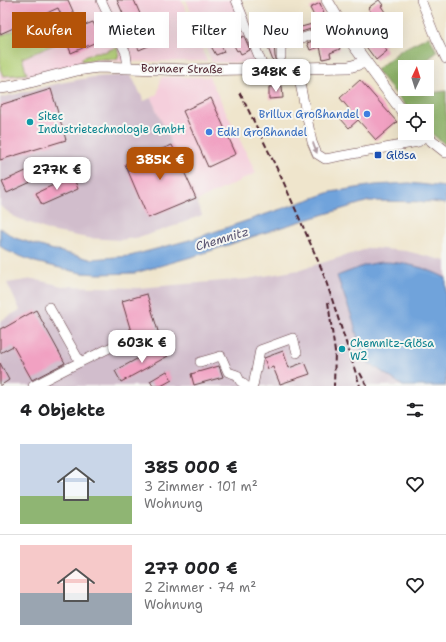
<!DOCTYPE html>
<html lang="de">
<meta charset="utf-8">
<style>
body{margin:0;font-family:"Shantell Sans",sans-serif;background:#f2f2f2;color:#202124;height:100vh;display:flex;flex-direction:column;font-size:15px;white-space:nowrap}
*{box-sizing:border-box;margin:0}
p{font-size:13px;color:#757577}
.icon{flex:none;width:22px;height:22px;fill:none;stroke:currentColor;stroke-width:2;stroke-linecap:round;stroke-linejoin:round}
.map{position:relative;height:386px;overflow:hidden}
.panel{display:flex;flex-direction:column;background:#fff;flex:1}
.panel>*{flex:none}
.top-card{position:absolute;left:12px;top:12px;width:422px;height:36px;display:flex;gap:8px}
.needle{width:26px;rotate:4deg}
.tools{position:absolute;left:398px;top:60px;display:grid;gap:8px}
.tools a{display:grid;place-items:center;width:36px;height:36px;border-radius:0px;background:#fff;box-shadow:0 4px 16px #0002;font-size:20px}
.price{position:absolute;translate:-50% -34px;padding:0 9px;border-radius:8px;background:#fff;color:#222;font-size:13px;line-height:26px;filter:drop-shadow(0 1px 2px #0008)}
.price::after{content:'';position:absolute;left:50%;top:24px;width:12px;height:9px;margin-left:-6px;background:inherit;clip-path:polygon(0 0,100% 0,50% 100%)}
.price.selected{background:#b45309;color:#fff}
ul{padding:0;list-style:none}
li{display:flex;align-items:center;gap:12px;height:100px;padding:0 20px}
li+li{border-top:1px solid #e0e0e0}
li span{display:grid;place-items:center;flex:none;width:112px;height:80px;border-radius:0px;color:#555}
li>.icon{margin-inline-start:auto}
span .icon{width:48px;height:48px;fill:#fffc;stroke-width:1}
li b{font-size:17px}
h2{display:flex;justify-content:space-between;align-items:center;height:48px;padding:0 20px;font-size:17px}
.chip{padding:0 14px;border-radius:0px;background:#fff;box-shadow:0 4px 16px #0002;font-size:14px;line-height:36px}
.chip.selected{background:#b45309;color:#fff}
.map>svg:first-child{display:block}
</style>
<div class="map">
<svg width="446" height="386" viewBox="0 0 446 386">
<rect width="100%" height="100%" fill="#f6f6f2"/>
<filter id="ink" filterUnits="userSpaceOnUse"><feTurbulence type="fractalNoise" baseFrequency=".025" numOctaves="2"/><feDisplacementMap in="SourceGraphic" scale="8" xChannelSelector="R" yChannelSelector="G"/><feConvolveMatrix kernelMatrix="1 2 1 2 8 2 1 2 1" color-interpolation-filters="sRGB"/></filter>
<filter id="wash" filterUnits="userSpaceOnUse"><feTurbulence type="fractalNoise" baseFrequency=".012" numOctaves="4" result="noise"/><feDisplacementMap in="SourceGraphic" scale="16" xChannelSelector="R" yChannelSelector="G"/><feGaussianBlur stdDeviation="0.9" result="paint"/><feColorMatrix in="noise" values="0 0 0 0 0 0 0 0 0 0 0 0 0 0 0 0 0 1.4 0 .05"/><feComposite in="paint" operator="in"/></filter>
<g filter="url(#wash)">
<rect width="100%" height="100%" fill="#efe5cc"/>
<!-- built -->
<g fill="#f5cfdc">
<path d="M0,0h182l25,61 -125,1 -55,14 -27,3z"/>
<path d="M186,0h55l24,64 -53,-2z"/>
<path d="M161,77h48l47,96 -59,28 -46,-103 5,-3 2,-3z"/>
</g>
<!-- industrial -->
<g fill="#d1bdcc">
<path d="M131,75l13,26 7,-3 46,103 5,14 -25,10 -36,12 -21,3 -32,-2 -38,-7 -35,-14 -15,-11v-108l60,-15 34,-6z"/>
<path d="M370,248l36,3 40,10v125h-446v-65l20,-11 -13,-27 26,-4 29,7 76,2 109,-9 52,-9z"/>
</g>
<!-- green -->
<g fill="#b2cf76" stroke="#7e7750">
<path d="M55,13l9,20 -6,2 2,7 -38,16 5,16 -24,2 -3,-7v-33z"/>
<path d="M117,47l2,7 -2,5h-15l-20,2v-3l13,-6h9z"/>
</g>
<!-- forest -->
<path fill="#8db267" stroke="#6c6849" d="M429,36l8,16 -19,15h-13v22h13l3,5 25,-3v54l-19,-15v-19h-17l-34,-41 25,-20z"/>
<!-- water -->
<g fill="#6fa3db" stroke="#5c6183">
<path d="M409,183l37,4v17l-13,-2 -64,-1 -87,26 -84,28 -63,18 -36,1 -18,-1 -46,-11 -28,-11 -7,-5v-18l15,10 35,11 40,10 40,-3 63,-17 138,-47 44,-7z"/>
<path d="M381,262c23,0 44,5 65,16v108h-43l-40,-27 -10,-39 -16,-44 29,-11z"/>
</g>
<g id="blocks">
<!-- building -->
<g fill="#f1a1c2">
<path d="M0,0h68l12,27 13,-5 8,18 -30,13 -7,-18 5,-3 -11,-24 -58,26z"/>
<path d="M117,0h17l19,44 -14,6z"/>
<path d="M379,0l4,5 -2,1 4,6 -9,7 -8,-11z"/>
<path d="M320,3l4,11 -9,4 -5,-10z"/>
<path d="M358,17l8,10 7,-5 14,20 -4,4 4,5 -11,9 -27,-36z"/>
<path d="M316,23l1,4 -38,12 -5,4 1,14 2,4h-4l-9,-24z"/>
<path d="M244,36l6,14 -9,4 -2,-4 -2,1 -5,-9z"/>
<path d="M335,36l5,13 -10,4 1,4 -8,2 -3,-12 -10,3 -3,-7 18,-6z"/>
<path d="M218,37l6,15 -8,3 -8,-14z"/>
<path d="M360,80l37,42 -21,18 -18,-20 -9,8 -9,-10 10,-8 -10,-12z"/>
<path d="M282,86l1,12 -14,1v-12z"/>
<path d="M51,89l15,51 -66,20v-55z"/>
<path d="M211,98l25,56 -28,13 -25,-56z"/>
<path d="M172,145l24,53 -48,20 -23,-54z"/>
<path d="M39,165l5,11 -37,17 -5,-11z"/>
<path d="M73,176l5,13 -36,16 -6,-12z"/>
<path d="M147,294l13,44 -25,7 -13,-44z"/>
<path d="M36,310l29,53 -33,17 -19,-34 -13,7v-24l4,-2v1z"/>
<path d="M162,345l6,11 -47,26 -6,-11z"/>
<path d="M283,351l6,17 16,-6 5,12 -30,10 -7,-17 -5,2 -4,-11z"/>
<path d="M0,363l9,17 -9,6z"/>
<path d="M219,366l4,11 -29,8 -3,-11z"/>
<path d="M167,371l5,9 -11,6h-8l-3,-5z"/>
</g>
</g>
</g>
<g filter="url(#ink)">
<use href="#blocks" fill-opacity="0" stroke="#633d43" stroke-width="1"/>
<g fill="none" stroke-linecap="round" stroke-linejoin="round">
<defs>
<g id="minor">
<path d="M101,0l25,53 2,15"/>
<path d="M236,0l28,69"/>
<path d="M421,0l15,38 10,21"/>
<path d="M281,57v-12l43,-14 10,-1 7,-4"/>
<path d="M299,68l-1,6 14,68 5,12 8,5 93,-17 7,-6"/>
<path d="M49,307l31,55"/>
<path d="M200,362l21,-6 7,16 9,3 3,6 6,5"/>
<path d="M33,386l35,-18 56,-27"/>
<path d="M253,386l7,-36 33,-12 4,15"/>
</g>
<g id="major">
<path d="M327,0l25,43 53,72"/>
<path d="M0,88l15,-2 62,-16 21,-3 92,3 109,-2 50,-1 17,-5"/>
<path d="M422,133l24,19"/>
</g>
</defs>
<!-- minor casing -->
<use href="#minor" stroke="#633d43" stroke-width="10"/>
<!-- major casing -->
<use href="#major" stroke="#633d43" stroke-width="12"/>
<!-- minor -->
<use href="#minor" stroke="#fff" stroke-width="9"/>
<!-- major -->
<use href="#major" stroke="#fff" stroke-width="11"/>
<!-- rail -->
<g stroke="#4a1f2b" stroke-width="2" stroke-dasharray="6 3" stroke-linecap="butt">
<path d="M240,93l43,88 39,89 9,26 29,90"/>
<path d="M328,302l7,50 -1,34"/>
<path d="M360,373l7,13"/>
</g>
</g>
<!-- one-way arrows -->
<defs><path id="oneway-solid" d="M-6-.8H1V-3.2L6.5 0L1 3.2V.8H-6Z"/></defs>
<use fill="#ae9aa0" href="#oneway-solid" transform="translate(315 148) rotate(69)"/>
</g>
<!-- markers -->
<g fill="#3f7fe0" stroke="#f6f6f2" stroke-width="1.5">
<circle cx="367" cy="114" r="4"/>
<circle cx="209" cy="132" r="4"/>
</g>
<g fill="#0f9aa8" stroke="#f6f6f2" stroke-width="1.5">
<circle cx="30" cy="122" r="4"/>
<circle cx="342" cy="349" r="4"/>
</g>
<rect fill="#1a4fb4" stroke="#f6f6f2" stroke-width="1.5" x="374" y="151" width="8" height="8" rx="2"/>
<g text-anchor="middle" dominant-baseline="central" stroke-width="4" stroke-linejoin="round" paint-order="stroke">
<!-- street labels -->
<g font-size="11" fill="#4a1f2b" stroke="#f6f6f2">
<text transform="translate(182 69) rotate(1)">Bornaer Straße</text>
</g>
<!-- shop labels -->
<g font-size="11" fill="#366cbe" stroke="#f6f6f2" text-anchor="end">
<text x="359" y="114">Brillux Großhandel</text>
<text x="217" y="132" text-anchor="start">Edki Großhandel</text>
</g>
<!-- culture labels -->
<g font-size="11" fill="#0d838f" stroke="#f6f6f2" text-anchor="start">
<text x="38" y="116">Sitec<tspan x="38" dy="13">Industrietechnologie GmbH</tspan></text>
<text x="350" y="343">Chemnitz-Glösa<tspan x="350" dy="13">W2</tspan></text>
</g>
<!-- transit labels -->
<g font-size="11" fill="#164399" stroke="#f6f6f2" text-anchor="start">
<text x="386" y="155">Glösa</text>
</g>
<!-- water labels -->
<g font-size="12" font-style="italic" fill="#595471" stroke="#f6f6f2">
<text transform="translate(222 239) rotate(-17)">Chemnitz</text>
</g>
</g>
</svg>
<div class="tools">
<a><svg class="needle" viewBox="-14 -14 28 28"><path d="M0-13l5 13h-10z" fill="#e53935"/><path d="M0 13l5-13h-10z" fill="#757577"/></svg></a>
<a><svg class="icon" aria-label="locate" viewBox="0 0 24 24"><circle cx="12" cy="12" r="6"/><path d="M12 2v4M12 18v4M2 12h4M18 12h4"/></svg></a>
</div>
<b class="price" style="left:276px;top:93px">348K €</b>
<b class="price selected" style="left:160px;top:181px">385K €</b>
<b class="price" style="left:57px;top:191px">277K €</b>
<b class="price" style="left:142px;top:364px">603K €</b>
<div class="top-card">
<a class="chip selected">Kaufen</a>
<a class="chip">Mieten</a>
<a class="chip">Filter</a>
<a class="chip">Neu</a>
<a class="chip">Wohnung</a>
</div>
</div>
<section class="panel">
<h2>4 Objekte<svg class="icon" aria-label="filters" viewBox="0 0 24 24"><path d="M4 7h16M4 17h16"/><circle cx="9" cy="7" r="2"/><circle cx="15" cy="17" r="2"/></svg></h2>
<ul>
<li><span style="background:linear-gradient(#c9d6e8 65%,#8fb573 0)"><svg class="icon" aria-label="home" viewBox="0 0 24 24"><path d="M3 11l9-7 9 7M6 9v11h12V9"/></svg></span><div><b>385 000 €</b><p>3 Zimmer · 101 m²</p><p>Wohnung</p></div><svg class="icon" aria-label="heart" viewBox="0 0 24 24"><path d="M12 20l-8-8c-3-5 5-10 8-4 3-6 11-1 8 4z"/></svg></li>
<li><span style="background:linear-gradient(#f6c9c9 60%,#9aa5b1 0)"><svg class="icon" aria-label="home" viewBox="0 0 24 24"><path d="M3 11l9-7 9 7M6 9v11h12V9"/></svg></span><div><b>277 000 €</b><p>2 Zimmer · 74 m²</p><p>Wohnung</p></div><svg class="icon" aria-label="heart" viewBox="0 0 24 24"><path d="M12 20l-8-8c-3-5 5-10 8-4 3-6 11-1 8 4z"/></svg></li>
</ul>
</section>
